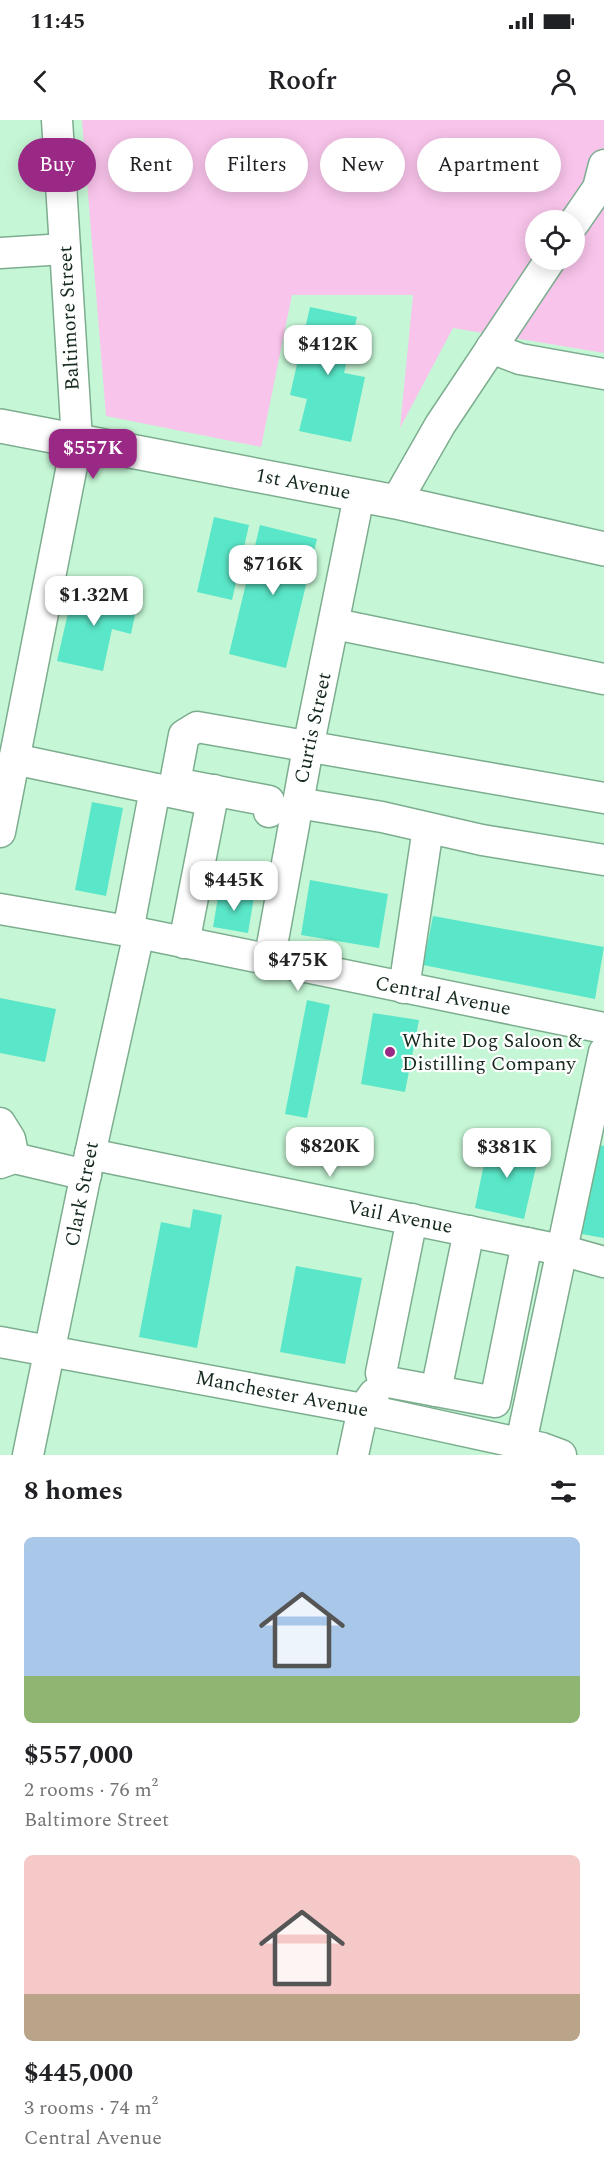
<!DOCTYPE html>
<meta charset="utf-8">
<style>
body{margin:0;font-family:Spectral,serif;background:#f6f6f6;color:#202124;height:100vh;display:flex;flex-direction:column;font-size:22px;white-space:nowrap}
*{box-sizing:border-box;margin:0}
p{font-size:20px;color:#757577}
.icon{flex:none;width:33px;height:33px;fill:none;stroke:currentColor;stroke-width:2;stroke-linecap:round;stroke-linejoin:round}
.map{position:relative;height:1335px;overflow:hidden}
.side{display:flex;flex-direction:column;background:#fff;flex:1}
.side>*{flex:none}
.guide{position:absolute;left:18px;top:18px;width:568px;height:54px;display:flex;gap:12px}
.fabs{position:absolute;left:525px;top:90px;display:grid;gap:12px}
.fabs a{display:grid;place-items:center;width:60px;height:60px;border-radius:50%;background:#fff;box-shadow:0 3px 15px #0003;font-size:30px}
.price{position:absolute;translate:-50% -51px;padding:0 14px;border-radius:12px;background:#fff;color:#222;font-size:20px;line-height:39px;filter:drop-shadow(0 2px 3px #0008)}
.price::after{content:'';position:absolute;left:50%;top:36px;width:18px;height:14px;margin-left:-9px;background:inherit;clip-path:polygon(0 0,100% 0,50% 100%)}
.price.selected{background:#9a2885;color:#fff}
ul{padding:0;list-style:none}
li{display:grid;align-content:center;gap:12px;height:318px;padding:0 24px}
li span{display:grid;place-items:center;height:186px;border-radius:9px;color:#555}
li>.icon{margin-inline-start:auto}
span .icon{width:108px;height:108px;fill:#fffc;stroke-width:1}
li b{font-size:26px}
h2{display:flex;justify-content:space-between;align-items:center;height:72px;padding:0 24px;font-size:26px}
.tag{padding:0 21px;border-radius:27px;background:#fff;box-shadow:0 3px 15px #0003;font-size:21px;line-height:54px}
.tag.selected{background:#9a2885;color:#fff}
.status{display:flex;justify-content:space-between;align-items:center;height:42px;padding:0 30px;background:#fff;direction:ltr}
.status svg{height:16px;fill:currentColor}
header{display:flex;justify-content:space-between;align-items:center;height:78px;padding:0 24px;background:#fff;font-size:27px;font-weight:600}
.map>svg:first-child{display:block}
</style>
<div class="status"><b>11:45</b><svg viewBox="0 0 49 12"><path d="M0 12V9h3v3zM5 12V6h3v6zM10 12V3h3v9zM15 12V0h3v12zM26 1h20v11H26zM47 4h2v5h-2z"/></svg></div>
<header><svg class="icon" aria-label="back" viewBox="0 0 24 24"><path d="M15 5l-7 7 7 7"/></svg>Roofr<svg class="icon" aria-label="person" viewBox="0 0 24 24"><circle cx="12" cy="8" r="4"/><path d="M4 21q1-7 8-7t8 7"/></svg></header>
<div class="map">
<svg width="604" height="1335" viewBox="0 0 604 1335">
<rect width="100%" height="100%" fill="#c5f7d6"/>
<!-- green -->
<path fill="#f9c4eb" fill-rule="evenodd" d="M82,0h522v233l-151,-25 -53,100 13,-133h-121l-31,152 -155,-31zM536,100h38v40h-38z"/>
<!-- building -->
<g fill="#5ae6c8">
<path d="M310,187l47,10 -13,56 21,4 -14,65 -52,-11 8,-32 -17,-4z"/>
<path d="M214,397l35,8 -17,75 -35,-8z"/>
<path d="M260,405l57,14 -31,129 -57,-14z"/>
<path d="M74,467l64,14 -7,33 -19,-5 -9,42 -46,-10z"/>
<path d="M92,682l31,6 -17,88 -31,-6z"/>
<path d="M310,760l78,14 -9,54 -78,-13z"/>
<path d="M219,771l35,6 -6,36 -35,-6z"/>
<path d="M433,796l171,31 -9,52 -172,-34z"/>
<path d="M0,878l56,11 -11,53 -45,-9z"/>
<path d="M307,880l23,5 -23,113 -22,-4z"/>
<path d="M373,893l46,7 -14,72 -44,-8z"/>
<path d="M489,1019l51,11 -16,69 -49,-11z"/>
<path d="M594,1024l10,2v92l-28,-5z"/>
<path d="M193,1089l29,6 -25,133 -58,-11 22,-115 29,6z"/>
<path d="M296,1146l66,12 -17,86 -65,-12z"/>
</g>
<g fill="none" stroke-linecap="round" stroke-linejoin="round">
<defs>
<g id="minor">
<path d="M574,103l24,-35 6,-23"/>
<path d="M0,133l65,-4"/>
<path d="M491,228l29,11 84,15"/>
<path d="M396,382l44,-77 110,-165"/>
<path d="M335,504l269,55"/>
<path d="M14,639l185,39"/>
<path d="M298,683l84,14 100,23 122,20"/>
<path d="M269,692v-11l-89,-17 -4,-7 8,-42 13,-8 407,71"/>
<path d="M0,712l77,-392 -20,-320"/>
<path d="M0,789l139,24 465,95"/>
<path d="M128,811l27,-142"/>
<path d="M184,823l30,-153"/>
<path d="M269,842l39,-214 51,-252"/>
<path d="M404,868l24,-160"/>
<path d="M0,1003l10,16 4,19"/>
<path d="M90,1034l471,96 43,12"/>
<path d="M0,1043l14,-5 72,17"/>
<path d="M412,1099l-31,154 2,8 112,21 32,-159"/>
<path d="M0,1222l363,67 179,39 19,7"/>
<path d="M436,1271l33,-160"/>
<path d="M521,1323l83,-391"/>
<path d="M28,1335l62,-301 49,-221"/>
<path d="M353,1335l10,-46 11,-15"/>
</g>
<path id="major" d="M0,306l396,76 208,47"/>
</defs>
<!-- minor casing -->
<use href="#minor" stroke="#7dad8f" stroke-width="33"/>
<!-- major casing -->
<use href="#major" stroke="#7dad8f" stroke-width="36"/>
<!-- minor -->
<use href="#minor" stroke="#fff" stroke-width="30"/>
<!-- major -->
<use href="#major" stroke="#fff" stroke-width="33"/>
</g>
<!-- markers -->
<circle fill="#9a2885" stroke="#fff" stroke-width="2" cx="390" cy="932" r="6"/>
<g text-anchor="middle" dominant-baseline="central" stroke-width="4.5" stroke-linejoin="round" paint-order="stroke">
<!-- street labels -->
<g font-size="20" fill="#15291d" stroke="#fff">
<text transform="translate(69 198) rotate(-93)">Baltimore Street</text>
<text transform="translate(303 364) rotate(11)">1st Avenue</text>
<text transform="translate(313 608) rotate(-78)">Curtis Street</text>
<text transform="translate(443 876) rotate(11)">Central Avenue</text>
<text transform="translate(82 1074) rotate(-79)">Clark Street</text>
<text transform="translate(400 1097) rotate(11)">Vail Avenue</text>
<text transform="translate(282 1274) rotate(11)">Manchester Avenue</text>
</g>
<!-- poi labels -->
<g font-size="20" fill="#15291d" stroke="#fff" text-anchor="start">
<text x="402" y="921">White Dog Saloon &amp;<tspan x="402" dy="23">Distilling Company</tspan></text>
</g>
</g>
</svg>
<div class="fabs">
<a><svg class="icon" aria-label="locate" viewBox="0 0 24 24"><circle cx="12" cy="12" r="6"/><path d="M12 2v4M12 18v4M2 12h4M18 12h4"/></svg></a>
</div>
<b class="price" style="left:328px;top:256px">$412K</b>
<b class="price selected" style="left:93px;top:360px">$557K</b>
<b class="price" style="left:273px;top:476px">$716K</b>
<b class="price" style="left:94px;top:507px">$1.32M</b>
<b class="price" style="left:234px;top:792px">$445K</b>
<b class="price" style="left:298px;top:872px">$475K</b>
<b class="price" style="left:330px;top:1058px">$820K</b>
<b class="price" style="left:507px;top:1059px">$381K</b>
<div class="guide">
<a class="tag selected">Buy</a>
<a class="tag">Rent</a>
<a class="tag">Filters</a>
<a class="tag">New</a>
<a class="tag">Apartment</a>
</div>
</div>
<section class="side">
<h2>8 homes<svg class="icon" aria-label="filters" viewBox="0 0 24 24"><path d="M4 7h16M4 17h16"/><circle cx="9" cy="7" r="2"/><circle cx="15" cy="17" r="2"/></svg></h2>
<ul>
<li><span style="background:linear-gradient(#a9c7e8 75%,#8fb573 0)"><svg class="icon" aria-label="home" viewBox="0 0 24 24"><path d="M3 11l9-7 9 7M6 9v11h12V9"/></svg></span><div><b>$557,000</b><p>2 rooms · 76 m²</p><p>Baltimore Street</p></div></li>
<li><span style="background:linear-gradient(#f6c9c9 75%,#b9a48a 0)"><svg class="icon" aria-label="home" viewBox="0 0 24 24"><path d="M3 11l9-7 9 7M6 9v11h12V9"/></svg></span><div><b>$445,000</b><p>3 rooms · 74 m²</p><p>Central Avenue</p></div></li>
</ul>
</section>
